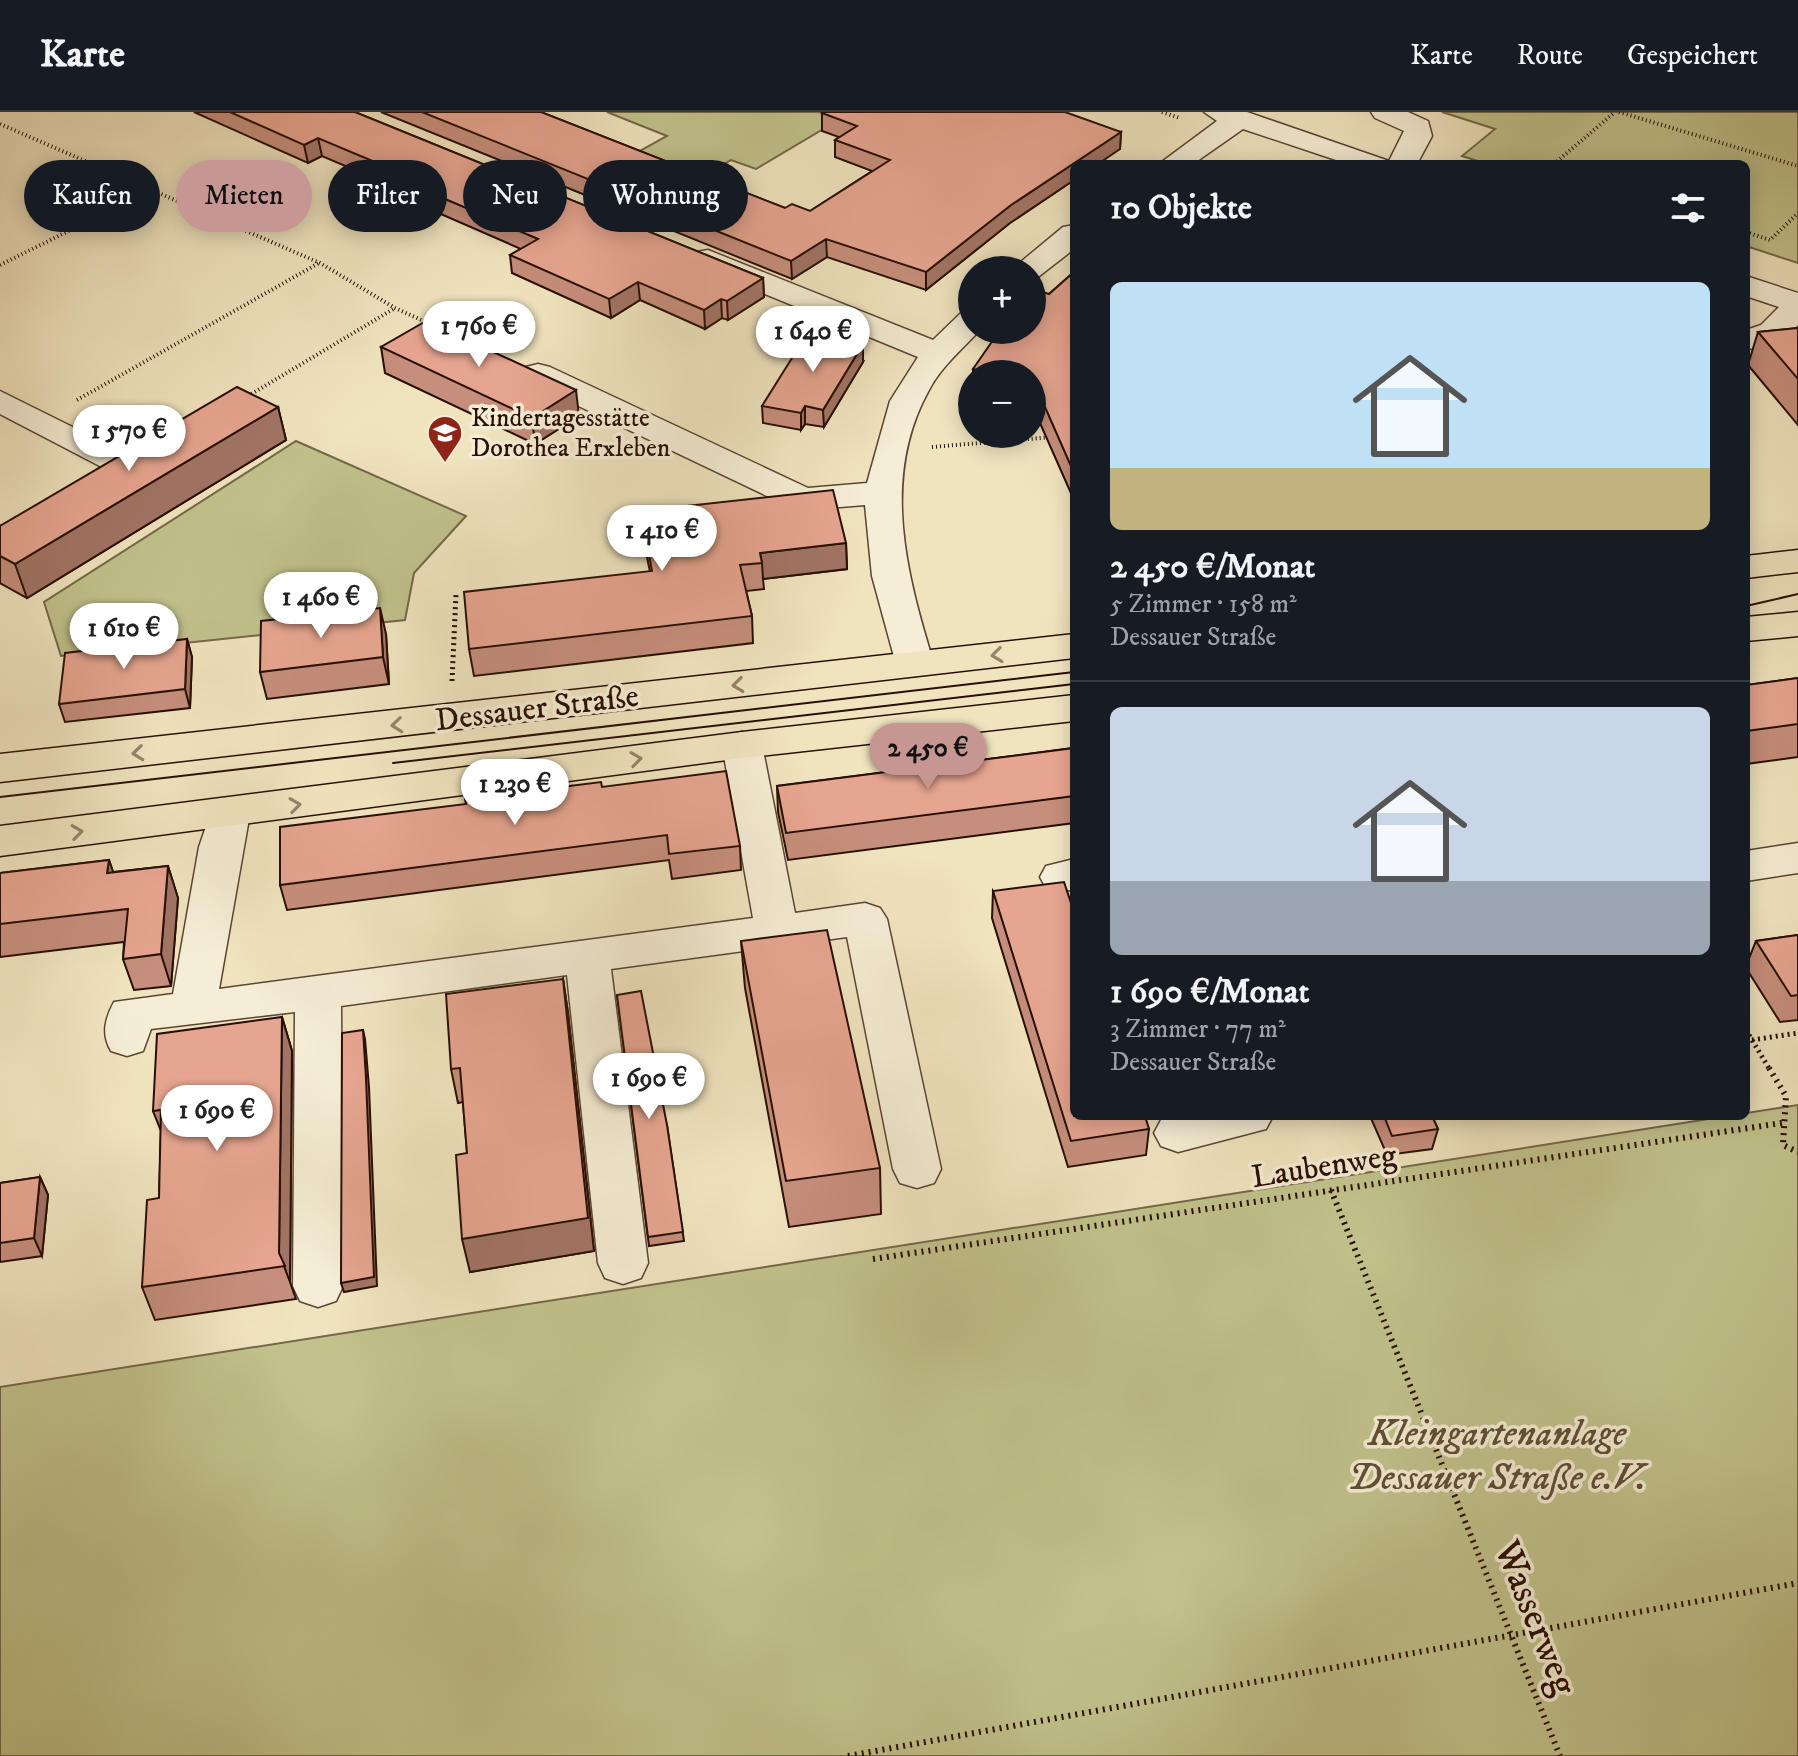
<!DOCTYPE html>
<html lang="de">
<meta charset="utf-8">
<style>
body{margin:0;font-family:"IM FELL DW Pica",serif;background:#242831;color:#f1f3f6;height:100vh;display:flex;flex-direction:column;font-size:30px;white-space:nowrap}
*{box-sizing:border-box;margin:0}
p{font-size:26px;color:#9ea1a6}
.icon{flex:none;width:44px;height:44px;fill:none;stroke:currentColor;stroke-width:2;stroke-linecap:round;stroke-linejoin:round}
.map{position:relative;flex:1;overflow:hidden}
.sheet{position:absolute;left:1070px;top:48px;width:680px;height:960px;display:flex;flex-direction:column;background:#171b24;border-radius:12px;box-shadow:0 4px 20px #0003}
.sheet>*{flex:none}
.top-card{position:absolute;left:24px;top:48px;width:760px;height:72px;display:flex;gap:16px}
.buttons{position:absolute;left:958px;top:144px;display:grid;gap:16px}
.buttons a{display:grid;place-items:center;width:88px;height:88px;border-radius:50%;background:#171b24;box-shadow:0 4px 20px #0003;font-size:40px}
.price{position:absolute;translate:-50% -68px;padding:0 18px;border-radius:28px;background:#fff;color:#222;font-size:26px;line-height:52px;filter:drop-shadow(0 2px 4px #0008)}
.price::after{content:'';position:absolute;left:50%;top:48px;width:24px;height:18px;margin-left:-12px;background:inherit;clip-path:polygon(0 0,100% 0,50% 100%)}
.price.selected{background:#c59692;color:#111}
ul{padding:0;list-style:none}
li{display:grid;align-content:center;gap:16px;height:424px;padding:0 40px}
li+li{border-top:2px solid #363941}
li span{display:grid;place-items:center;height:248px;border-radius:12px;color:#555}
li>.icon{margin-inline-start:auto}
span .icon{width:144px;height:144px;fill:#fffc;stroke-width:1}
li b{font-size:34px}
h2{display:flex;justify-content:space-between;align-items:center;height:96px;padding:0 40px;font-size:34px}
.pill{padding:0 28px;border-radius:36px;background:#171b24;box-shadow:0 4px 20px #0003;font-size:28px;line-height:72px}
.pill.selected{background:#c59692;color:#111}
header{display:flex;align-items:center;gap:48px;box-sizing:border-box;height:112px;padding:0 40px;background:#171b24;border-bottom:2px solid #363941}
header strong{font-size:38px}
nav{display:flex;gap:44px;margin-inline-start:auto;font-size:28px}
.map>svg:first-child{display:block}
</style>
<header>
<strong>Karte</strong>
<nav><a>Karte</a><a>Route</a><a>Gespeichert</a></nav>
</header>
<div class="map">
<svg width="1798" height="1644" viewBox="0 0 1798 1644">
<rect width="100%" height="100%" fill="#f0e4bf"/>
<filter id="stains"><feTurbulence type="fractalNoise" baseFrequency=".0025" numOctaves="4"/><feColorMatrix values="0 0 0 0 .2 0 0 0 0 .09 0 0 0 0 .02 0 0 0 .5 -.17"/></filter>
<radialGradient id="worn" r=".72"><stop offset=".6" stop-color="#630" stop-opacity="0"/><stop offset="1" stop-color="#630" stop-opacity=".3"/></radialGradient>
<!-- green -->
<g fill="#c1c28c" stroke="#746848" stroke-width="2">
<path d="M607,0h245l-96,57 -25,-9 -95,56 -65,-27 96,-53z"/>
<path d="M1442,0h356v151l-52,-17v-82h-259l-25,-8 33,-27z"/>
<path d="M296,329l170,75 -52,57 -9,47 -344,36 -17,-54z"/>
<path d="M1798,993v651h-1798v-369z"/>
</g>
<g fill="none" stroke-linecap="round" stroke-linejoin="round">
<defs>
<g id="minor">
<path d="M1204,0h43l142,49 15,-30 -29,-13 -4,-6h37l20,9 4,15 -15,28h-69l-105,-35 -50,35h-34l58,-43z"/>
<path d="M1074,113v24l-36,28 -6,1v-8h-21l52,-43z"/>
<path d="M708,138l225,90 28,-27 11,-3v20h8c-18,19 -39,37 -51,60 -49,88 -22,186 5,274l-5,9 -14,3 -14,-3 -5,-9 -24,-88 -7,-71 -62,5 -13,-3 -264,-126 -5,-7 5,-7 12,-3 12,3 258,121 59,-5 23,-82 28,-44 -221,-91 -5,-7 5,-7z"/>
<path d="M1746,164l52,17v32l-13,14 -39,11v-20l15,-5 18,-18 -33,-11z"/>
<path d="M0,279l141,70 6,7 -6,7 -12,4 -12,-4 -117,-61z"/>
<path d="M742,620l14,4 6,9 33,168 70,-10 15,5 7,11 54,250 -7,14 -17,5 -17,-5 -7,-14 -46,-232 -236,32 37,294 -7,15 -18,6 -18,-6 -7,-15 -31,-288 -226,31 2,280 -7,15 -18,6 -18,-6 -7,-15 2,-274 -144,17 -8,22 -16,5 -16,-5c-10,-17 -6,-32 3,-49l59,-8 26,-147 15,-44 15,-4 15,4 6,10 -31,176 534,-71 -31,-173 6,-9z"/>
<path d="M1798,731v30l-52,8v-30z"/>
<path d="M1074,747v30l-13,3 -15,-4 -6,-11 6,-11z"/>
<path d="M1173,1004h100l-7,13 -88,23 -17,-6 -7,-13 7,-13z"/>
</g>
<g id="major">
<path d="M1798,438v22l-52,6v-22z"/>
<path d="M1798,500v24l-52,5v-24z"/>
<path d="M1074,522v24l-1074,124v-28z"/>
<path d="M1074,583v26l-332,37 -742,98v-30l742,-94z"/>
</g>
</defs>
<!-- minor casing -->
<use href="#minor" stroke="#5a4433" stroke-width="3"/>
<!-- major casing -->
<use href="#major" stroke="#280f04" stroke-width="3"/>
<!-- path-far2 -->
<g stroke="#280f04" stroke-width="4" stroke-dasharray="1 3" stroke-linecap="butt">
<path d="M1162,0l18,6"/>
<path d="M1619,0l179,54"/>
<path d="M0,12l320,139 75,45 35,16"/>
<path d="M1554,52l61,-52"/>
<path d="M1746,120l24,8 28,-27"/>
<path d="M0,153l153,-76"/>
<path d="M248,284l147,-88"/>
<path d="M77,288l242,-137"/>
<path d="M932,335l121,-10"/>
</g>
<!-- path-far1 -->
<g stroke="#280f04" stroke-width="5" stroke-dasharray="2 4" stroke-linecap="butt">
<path d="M452,569l4,-87"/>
<path d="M1746,918l24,40"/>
<path d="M1752,928l46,-7"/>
</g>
<!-- path -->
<g stroke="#280f04" stroke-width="6" stroke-dasharray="2 5" stroke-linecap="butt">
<path d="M1769,956l17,28 -3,49 15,7"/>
<path d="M1331,1078l229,566"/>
<path d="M873,1147l909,-136"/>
<path d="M848,1644l950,-173"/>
</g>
<!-- minor -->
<use href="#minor" fill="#f5edd5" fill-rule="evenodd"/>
<!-- major -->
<use href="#major" fill="#f0e4bf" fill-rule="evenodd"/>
<!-- tram -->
<g stroke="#280f04" stroke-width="2">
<path d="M1746,494l52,-12"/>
<path d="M393,651l681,-79"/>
<path d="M0,685l1074,-125"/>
</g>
</g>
<!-- wall -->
<g fill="#c68e7c" stroke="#280f04" stroke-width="2">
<path d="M194,0h161l408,166 1,19 -36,23 -6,-2 -17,11 -65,-29 -29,18 -99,-45 -2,-18 11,-6 -117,-51 -2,-8 -80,-34 -14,7z"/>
<path d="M381,0h160l244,96 25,3 62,-40 -37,-14v-17l4,-3 -17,-6v-18l299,19 -1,17 -46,15v16l-64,43 -84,67 -99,-33 -35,22z"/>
<path d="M1074,160v228l-42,-95v-31h-59v-5l76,-75z"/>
<path d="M1798,216v97l-50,-60 10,-33z"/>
<path d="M381,235l198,69 -44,28 -150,-71z"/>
<path d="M863,250l-39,65 -19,-3 -4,6 -38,-7 -1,-17z"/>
<path d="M278,295l8,33 -259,158 -27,-15v-57z"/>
<path d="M641,399l205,32 1,26 -84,10 1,10 -18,2 6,25 1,27 -279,33 -5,-27 181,-77 -7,-35z"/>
<path d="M386,522l3,50 -122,15 -7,-27z"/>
<path d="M187,527l5,18 -2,51 -125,14 -6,-18z"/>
<path d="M1798,566v79l-52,7v-79z"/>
<path d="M1074,636v75l-286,37 -10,-48 -1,-26z"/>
<path d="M602,675l138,59 1,24 -69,9 -3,-19 -382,50 -7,-25z"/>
<path d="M109,748l4,12 55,-6 10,32 -7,88 -37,4 -11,-31 1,-17 -124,15v-84z"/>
<path d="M993,779l156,238 -3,26 -78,12 -76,-249z"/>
<path d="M1798,823v85l-18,2 -34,-54v-2l10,-25z"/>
<path d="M741,829l139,227 1,46 -92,13 -44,-239z"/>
<path d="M563,867l5,34 26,238 -124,21 -3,-119 -4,-51 -5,1 -7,-34z"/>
<path d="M617,883l50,130 17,116 -35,5z"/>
<path d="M282,905l10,34 -2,231 6,17 -141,21 -13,-33 17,-89 2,-67 -8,-20z"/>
<path d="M1370,1004h62l6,13 -6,20 -45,6z"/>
<path d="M40,1065l8,18 -6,61 -42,6v-79z"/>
</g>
<!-- shaded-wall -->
<g fill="#a17465" stroke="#280f04" stroke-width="2">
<path d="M1121,20l-1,17 -22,15h-24v16l-64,43 -84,67v-18l85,-67z"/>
<path d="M318,26l4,18 -14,7 -4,-18z"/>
<path d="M826,127l1,18 -35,22 -1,-18z"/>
<path d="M763,166l1,19 -36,23 -1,-19z"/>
<path d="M638,170l2,18 -29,18 -2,-19z"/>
<path d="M721,187l1,19 -17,11 -1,-19z"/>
<path d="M863,232v18l-39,65 -1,-17z"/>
<path d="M576,278l3,26 -44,28 -3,-26z"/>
<path d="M805,294v18l-4,6v-17z"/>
<path d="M278,295l8,33 -259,158 -12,-34z"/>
<path d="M846,431l1,26 -84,10 -1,-16 -2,-10z"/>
<path d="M380,496l6,26 3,50 -6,-27z"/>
<path d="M187,527l5,18 -2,51 -5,-19z"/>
<path d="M109,748l11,32 -13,-19z"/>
<path d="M168,754l10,32 -7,88 -10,-32z"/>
<path d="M563,867l5,34 26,238 -124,21 -8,-33z"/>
<path d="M282,905l10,34 -2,231 -11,-29z"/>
<path d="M363,918l2,9 4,48 8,199 -33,6 -3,-9z"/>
<path d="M40,1065l8,18 -6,61 -8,-18z"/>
</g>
<!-- building -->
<g fill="#e6a590" stroke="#280f04" stroke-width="2">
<path d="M230,0h125l408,166 -36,23 -6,-2 -17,11 -66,-28 -29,17 -99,-44 28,-16 -137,-59 7,-4 -90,-38 -14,7z"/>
<path d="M422,0h119l244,96 7,-4 18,7 80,-51 -55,-20 22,-14 -35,-13 2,-1h241l56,20 -110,73 -85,67 -100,-33 -35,22z"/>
<path d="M1074,160v201l-40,-91h-2v-8h-35l-24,-5 27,-39h32v-29l11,-9 6,2z"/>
<path d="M426,209l150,69 -44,28 -151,-71z"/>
<path d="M1798,216v51l-40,-47z"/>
<path d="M807,222l56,10 -40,66 -18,-4 -4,7 -39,-7z"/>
<path d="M237,275l41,20 -263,157 -15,-8v-30z"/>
<path d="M833,378l13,53 -86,10 2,10 -22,2 12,51 -283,33 -5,-57 188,-21 -11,-60z"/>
<path d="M380,496l3,49 -123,15 1,-51z"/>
<path d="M187,527l-2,50 -126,15 6,-51z"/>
<path d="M1798,566v46l-52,7v-46z"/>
<path d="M1074,636v48l-288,37 -9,-47z"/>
<path d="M726,659l14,75 -71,8 -2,-19 -387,50v-58l186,-23 -1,-5 136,-17 1,5z"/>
<path d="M109,748l-2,13 61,-7 -7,88 -38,5 5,-50 -128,15v-51z"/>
<path d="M1064,770l10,30v204h71l4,13 -78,12 -78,-250z"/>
<path d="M827,818l53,238 -94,13 -45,-240z"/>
<path d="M1798,823v60l-7,1 -35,-55z"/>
<path d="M563,867l25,239 -126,21 -6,-84 11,-2 -7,-85 -9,1 -5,-75z"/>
<path d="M641,879l26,134 16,107 -35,5 -31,-242z"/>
<path d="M282,905l-3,236 6,13 -143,21 5,-87 12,-2 2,-88 -8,1 4,-77z"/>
<path d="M363,918l3,48 8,199 -33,6 1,-250z"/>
<path d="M1384,1004h48l6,13 -46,7z"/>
<path d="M40,1065l-6,61 -34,5v-60z"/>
</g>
<!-- one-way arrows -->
<defs><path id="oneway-chevron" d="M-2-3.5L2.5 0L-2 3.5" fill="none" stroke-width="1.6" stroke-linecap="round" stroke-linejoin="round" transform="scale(2)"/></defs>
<g stroke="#96846b">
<use href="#oneway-chevron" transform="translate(997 543) rotate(173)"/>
<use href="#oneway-chevron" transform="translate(738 573) rotate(173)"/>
<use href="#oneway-chevron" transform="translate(397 613) rotate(174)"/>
<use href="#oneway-chevron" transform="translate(138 641) rotate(174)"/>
<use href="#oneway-chevron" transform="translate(636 647) rotate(-8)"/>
<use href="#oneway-chevron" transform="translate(295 693) rotate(-8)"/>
<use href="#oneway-chevron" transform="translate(77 720) rotate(-7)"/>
</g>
<!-- icons -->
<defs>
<symbol id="school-pin" viewBox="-11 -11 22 30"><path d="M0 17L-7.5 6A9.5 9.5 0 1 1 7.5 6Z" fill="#8f2418" stroke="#f5edd5"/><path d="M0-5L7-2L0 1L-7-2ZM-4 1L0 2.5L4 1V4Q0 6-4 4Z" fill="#fff"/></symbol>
</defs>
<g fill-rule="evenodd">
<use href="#school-pin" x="425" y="301" width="40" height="54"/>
</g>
<g text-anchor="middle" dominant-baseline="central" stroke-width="7" stroke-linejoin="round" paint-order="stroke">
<!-- far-poi labels -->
<g font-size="26" fill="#280f04" stroke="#f5edd5" text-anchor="start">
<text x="471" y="306">Kindertagesstätte<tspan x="471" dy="30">Dorothea Erxleben</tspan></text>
</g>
<!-- street labels -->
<g font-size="32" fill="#280f04" stroke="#f5edd5">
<text transform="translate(537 597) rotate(-7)">Dessauer Straße</text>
<text transform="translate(1324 1055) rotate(-9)">Laubenweg</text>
</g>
<!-- near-park labels -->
<g font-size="38" font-style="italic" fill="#5e4e34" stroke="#f5edd5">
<text x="1497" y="1322">Kleingartenanlage<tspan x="1497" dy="44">Dessauer Straße e.V.</tspan></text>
</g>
<!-- near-street labels -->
<g font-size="38" fill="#280f04" stroke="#f5edd5">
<text transform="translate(1535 1506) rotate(68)">Wasserweg</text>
</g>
</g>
<rect width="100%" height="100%" filter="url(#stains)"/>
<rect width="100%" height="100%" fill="url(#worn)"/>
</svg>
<div class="buttons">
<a>+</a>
<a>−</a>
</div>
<b class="price" style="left:479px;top:257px">1 760 €</b>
<b class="price" style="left:813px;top:262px">1 640 €</b>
<b class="price" style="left:129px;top:361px">1 570 €</b>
<b class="price" style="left:662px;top:461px">1 410 €</b>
<b class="price" style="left:321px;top:528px">1 460 €</b>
<b class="price" style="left:124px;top:559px">1 610 €</b>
<b class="price selected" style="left:928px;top:679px">2 450 €</b>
<b class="price" style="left:515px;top:715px">1 230 €</b>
<b class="price" style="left:649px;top:1009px">1 690 €</b>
<b class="price" style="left:217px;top:1041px">1 690 €</b>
<div class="top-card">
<a class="pill">Kaufen</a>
<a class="pill selected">Mieten</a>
<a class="pill">Filter</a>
<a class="pill">Neu</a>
<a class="pill">Wohnung</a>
</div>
<section class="sheet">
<h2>10 Objekte<svg class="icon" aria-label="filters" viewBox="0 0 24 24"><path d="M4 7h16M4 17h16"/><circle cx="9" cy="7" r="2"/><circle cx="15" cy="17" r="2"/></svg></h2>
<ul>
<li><span style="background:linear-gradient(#bfe0f5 75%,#c2b280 0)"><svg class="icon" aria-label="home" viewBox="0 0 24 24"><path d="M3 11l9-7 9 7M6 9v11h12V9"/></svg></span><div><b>2 450 €/Monat</b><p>5 Zimmer · 158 m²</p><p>Dessauer Straße</p></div></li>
<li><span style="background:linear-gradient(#c9d6e8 70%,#9aa5b1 0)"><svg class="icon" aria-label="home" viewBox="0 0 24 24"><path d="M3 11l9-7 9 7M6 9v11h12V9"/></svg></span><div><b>1 690 €/Monat</b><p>3 Zimmer · 77 m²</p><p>Dessauer Straße</p></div></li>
</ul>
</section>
</div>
